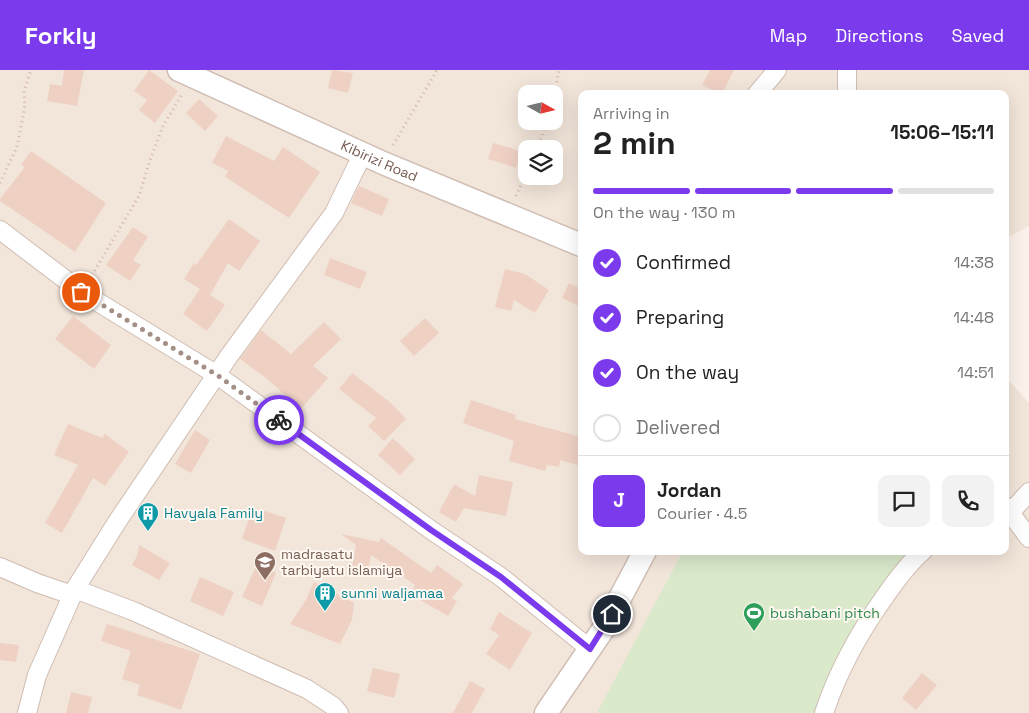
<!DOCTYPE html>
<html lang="en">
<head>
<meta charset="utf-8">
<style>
  body { margin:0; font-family:"Space Grotesk",sans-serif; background:#f2f2f2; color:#222; height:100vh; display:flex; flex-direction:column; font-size:19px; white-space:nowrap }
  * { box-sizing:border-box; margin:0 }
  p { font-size:16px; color:#767676 }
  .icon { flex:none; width:28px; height:28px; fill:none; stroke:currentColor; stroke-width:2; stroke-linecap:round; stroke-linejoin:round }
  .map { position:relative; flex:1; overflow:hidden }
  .side { position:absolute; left:578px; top:20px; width:431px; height:465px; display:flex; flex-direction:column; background:#fff; border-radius:10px; box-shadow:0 5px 20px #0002 }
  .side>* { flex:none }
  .needle { width:32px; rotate:98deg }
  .controls { position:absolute; left:518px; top:15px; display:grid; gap:10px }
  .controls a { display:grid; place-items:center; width:45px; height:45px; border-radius:10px; background:#fff; box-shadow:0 5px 20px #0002; font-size:25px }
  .pin { position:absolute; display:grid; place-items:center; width:42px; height:42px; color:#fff; margin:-21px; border:2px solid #fff; border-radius:50%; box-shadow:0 1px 5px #0007 }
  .courier { position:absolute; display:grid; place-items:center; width:50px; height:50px; margin:-25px; border:4px solid #7c3aed; border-radius:50%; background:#fff; color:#222; box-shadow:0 1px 6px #0007 }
  .overview em { font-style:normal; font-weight:700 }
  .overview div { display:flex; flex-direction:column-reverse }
  .overview { display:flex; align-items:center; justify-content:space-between; height:85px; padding:0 15px }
  h1 { font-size:32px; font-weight:700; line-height:38px }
  .bar { display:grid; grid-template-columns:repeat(4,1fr); gap:8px 5px; align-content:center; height:60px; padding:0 15px }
  .bar i { height:6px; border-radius:4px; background:#e0e0e0 }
  .bar .current { background:#7c3aed }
  .bar p { grid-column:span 4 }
  .line { display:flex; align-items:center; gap:12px; padding:0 15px; border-top:1px solid #e0e0e0 }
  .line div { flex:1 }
  .round { display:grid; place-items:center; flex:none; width:52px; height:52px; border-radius:10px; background:#f2f2f2 }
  ol { padding:0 15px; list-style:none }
  li { display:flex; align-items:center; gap:15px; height:55px }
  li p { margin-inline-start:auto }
  li .icon { padding:5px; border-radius:50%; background:#7c3aed; color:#fff; stroke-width:4 }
  li:last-child { color:#767676 }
  li i { width:28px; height:28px; border:2px solid #e0e0e0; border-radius:50% }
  header { display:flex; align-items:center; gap:30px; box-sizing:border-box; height:70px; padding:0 25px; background:#7c3aed; color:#fff }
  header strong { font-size:24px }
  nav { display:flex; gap:28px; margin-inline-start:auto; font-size:18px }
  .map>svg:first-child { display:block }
  .residential { fill:#f2e5da; fill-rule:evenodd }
  .green { fill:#d9e9ca }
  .building { fill:#efd1c4 }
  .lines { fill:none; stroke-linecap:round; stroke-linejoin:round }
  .minor-casing { stroke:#cfbdb3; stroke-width:20 }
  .tertiary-casing { stroke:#cfbdb3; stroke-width:25 }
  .path { stroke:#d4b4a7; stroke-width:3; stroke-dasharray:1 4; stroke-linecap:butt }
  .minor { stroke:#fff; stroke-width:18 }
  .tertiary { stroke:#fff; stroke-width:22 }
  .done { stroke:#a48f86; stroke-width:5; stroke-dasharray:0 9 }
  .route { stroke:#7c3aed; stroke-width:6 }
  .labels { text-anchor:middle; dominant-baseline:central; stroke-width:4; stroke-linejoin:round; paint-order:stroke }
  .street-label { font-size:14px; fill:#75594f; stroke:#fef8f1 }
  .culture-label { font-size:14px; fill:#0d838f; stroke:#fef8f1; text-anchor:start }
  .education-label { font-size:14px; fill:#785e54; stroke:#fef8f1; text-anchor:start }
  .leisure-label { font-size:14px; fill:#27864d; stroke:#fef8f1; text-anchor:start }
</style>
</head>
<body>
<header>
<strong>Forkly</strong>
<nav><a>Map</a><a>Directions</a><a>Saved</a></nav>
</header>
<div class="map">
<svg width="1029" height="643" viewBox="0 0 1029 643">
  <rect width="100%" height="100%" fill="#fbf3eb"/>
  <path class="residential" d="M0,0H1029V156L1005,169V24H581V481H1005V306L1029,333V643H0ZM526,24H554V51H526ZM526,79H554V106H526Z"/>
  <path class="green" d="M683,481H908L827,643H597Z"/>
  <path class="building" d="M64,0H84L77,36L47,31L50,14L62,16Z
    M149,0L178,21L155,53L139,40L147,30L134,21Z
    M332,0L353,3L348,23L328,18Z
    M710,0H734L722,24L702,15Z
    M199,29L218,46L205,61L186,43Z
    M226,66L274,91L283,77L320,102L289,148L225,107L228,101L212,93Z
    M493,73L521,81L516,98L488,89Z
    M31,81L106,133L75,182L0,131V129L25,97L21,95Z
    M359,116L389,129L382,146L351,133Z
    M229,149L260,171L239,201L228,193L210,225L225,235L207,261L183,244L200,219L184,209L194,193L196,195Z
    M133,157L148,167L133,190L141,195L130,211L106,195Z
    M330,188L367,202L360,219L324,205Z
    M505,199L525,204L549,220L535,243L514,230L511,241L495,237Z
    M569,213L581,219V237L562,228Z
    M73,246L111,275L94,299L55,269Z
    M425,248L439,263L414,286L400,271Z
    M324,252L341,269L313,296L328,308L301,339L266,308L240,289L261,260L291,284Z
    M352,303L391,333L406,349L384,371L368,356L376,348L339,319Z
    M471,330L516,345L515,349L581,367V396L560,390L559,397L547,395L545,401L509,391L514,371L463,353Z
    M68,354L102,368L105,364L129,382L105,416L93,408L62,463L45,453L78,395L54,385Z
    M195,360L210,370L191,403L175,394Z
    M393,368L415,389L400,405L378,385Z
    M479,405L513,412L506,446L464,438L456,452L439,442L454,414L475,426Z
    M253,437L286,448L275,481L242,469Z
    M341,464L379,472L381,468L431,503L437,495L463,514L452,528L457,531L448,546L410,524L415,515L371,485L367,505L351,502L356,475Z
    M139,475L170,493L159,510L132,495L137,486Z
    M257,494L276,503L262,536L242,527Z
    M200,507L234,522L223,546L190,531Z
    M314,512L354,533L352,550L340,574L290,554L306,530Z
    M499,542L532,563L510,600L486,584L499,565L490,559Z
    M107,554L200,584L181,640L137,625L140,615L122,609L131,581L101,571Z
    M0,573L19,575L16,592L0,590Z
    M373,598L400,604L394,628L367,621Z
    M922,603L937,615L916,640L902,628Z
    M470,611L485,619L472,643H453Z
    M71,622L92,627L88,643H66Z"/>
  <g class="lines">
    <g class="minor-casing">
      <path id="minor" d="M757,24L777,0
        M847,24V0
        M0,160L83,223L217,305L431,460L501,507L590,579
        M1005,436L1029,468
        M1010,443L1029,422
        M0,497L37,513L72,525
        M75,519L133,541L307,619L333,636L339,643
        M27,643L37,605L75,519L117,452L229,286L334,143L363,83
        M824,643C838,601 860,561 886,525C897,509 908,494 923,481"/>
    </g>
    <g class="tertiary-casing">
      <g id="tertiary">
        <path id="s1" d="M179,0L383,93L581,175"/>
        <path d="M546,643L604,558L645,481"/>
      </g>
    </g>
    <path class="path" d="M554,27L559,0
      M393,75L437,0
      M537,79L547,51
      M0,113L17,77L25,35L24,21L31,0
      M516,126L526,103
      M92,205L139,126L149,93L163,56L182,24"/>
    <use href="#minor" class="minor"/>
    <use href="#tertiary" class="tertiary"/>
  </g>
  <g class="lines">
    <path class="done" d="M81,222L217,305L279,350"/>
    <path class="route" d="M279,350L431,460L501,507L590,579L612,544"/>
  </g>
  <defs>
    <g id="building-pin" transform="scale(1.125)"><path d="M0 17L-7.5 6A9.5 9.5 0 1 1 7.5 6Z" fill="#0f9aa8" stroke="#fef8f1"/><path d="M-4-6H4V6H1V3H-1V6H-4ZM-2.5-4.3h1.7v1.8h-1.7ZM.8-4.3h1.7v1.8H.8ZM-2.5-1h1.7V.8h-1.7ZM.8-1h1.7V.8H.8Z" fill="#fff"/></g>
    <g id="school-pin" transform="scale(1.125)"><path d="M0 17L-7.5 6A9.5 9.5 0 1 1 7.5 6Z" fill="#8d6e63" stroke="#fef8f1"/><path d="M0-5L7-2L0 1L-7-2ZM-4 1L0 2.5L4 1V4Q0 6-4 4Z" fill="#fff"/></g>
    <g id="stadium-pin" transform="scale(1.125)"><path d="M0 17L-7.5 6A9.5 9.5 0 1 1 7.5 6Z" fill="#2e9e5b" stroke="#fef8f1"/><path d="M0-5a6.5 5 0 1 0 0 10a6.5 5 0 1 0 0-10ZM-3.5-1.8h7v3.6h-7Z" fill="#fff"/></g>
  </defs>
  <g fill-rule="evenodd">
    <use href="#building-pin" x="148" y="443"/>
    <use href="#school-pin" x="265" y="492"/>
    <use href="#building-pin" x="325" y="523"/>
    <use href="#stadium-pin" x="754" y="543"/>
  </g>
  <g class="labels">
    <g class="street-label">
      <text stroke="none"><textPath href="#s1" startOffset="220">Kibirizi Road</textPath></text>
    </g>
    <g class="culture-label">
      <text x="164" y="443">Havyala Family</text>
      <text x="341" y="523">sunni waljamaa</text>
    </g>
    <g class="education-label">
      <text x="281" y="484">madrasatu<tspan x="281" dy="16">tarbiyatu islamiya</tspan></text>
    </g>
    <g class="leisure-label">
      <text x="770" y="543">bushabani pitch</text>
    </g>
  </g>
</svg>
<div class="controls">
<a><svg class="needle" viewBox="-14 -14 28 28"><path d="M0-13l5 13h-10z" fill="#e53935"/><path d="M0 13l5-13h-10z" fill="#767676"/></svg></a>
<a><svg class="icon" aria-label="layers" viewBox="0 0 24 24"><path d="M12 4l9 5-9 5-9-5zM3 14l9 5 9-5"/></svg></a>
</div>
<div class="pin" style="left:81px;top:222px;background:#ea580c"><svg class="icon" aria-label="bag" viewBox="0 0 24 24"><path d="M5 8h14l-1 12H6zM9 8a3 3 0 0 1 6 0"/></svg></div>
<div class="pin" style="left:612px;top:544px;background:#1f2937"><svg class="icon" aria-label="home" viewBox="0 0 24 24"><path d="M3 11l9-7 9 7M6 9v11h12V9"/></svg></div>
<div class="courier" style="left:279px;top:350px"><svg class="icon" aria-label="bike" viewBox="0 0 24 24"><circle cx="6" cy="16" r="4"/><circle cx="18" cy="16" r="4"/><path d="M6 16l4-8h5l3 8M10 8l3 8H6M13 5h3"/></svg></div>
<section class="side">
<div class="overview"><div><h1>2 min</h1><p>Arriving in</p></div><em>15:06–15:11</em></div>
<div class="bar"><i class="current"></i><i class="current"></i><i class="current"></i><i></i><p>On the way · 130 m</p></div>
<ol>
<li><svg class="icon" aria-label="check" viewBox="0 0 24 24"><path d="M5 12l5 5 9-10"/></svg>Confirmed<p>14:38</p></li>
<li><svg class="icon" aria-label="check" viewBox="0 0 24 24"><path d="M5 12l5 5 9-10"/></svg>Preparing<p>14:48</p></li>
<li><svg class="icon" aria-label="check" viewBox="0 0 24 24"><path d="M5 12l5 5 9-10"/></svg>On the way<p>14:51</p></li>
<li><i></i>Delivered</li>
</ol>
<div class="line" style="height:90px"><b class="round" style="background:#7c3aed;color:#fff">J</b><div><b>Jordan</b><p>Courier · 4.5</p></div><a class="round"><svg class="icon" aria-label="chat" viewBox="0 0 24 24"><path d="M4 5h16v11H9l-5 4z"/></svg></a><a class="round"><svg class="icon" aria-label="phone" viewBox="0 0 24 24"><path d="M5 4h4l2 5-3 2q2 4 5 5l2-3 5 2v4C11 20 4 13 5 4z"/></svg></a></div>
</section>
</div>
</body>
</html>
